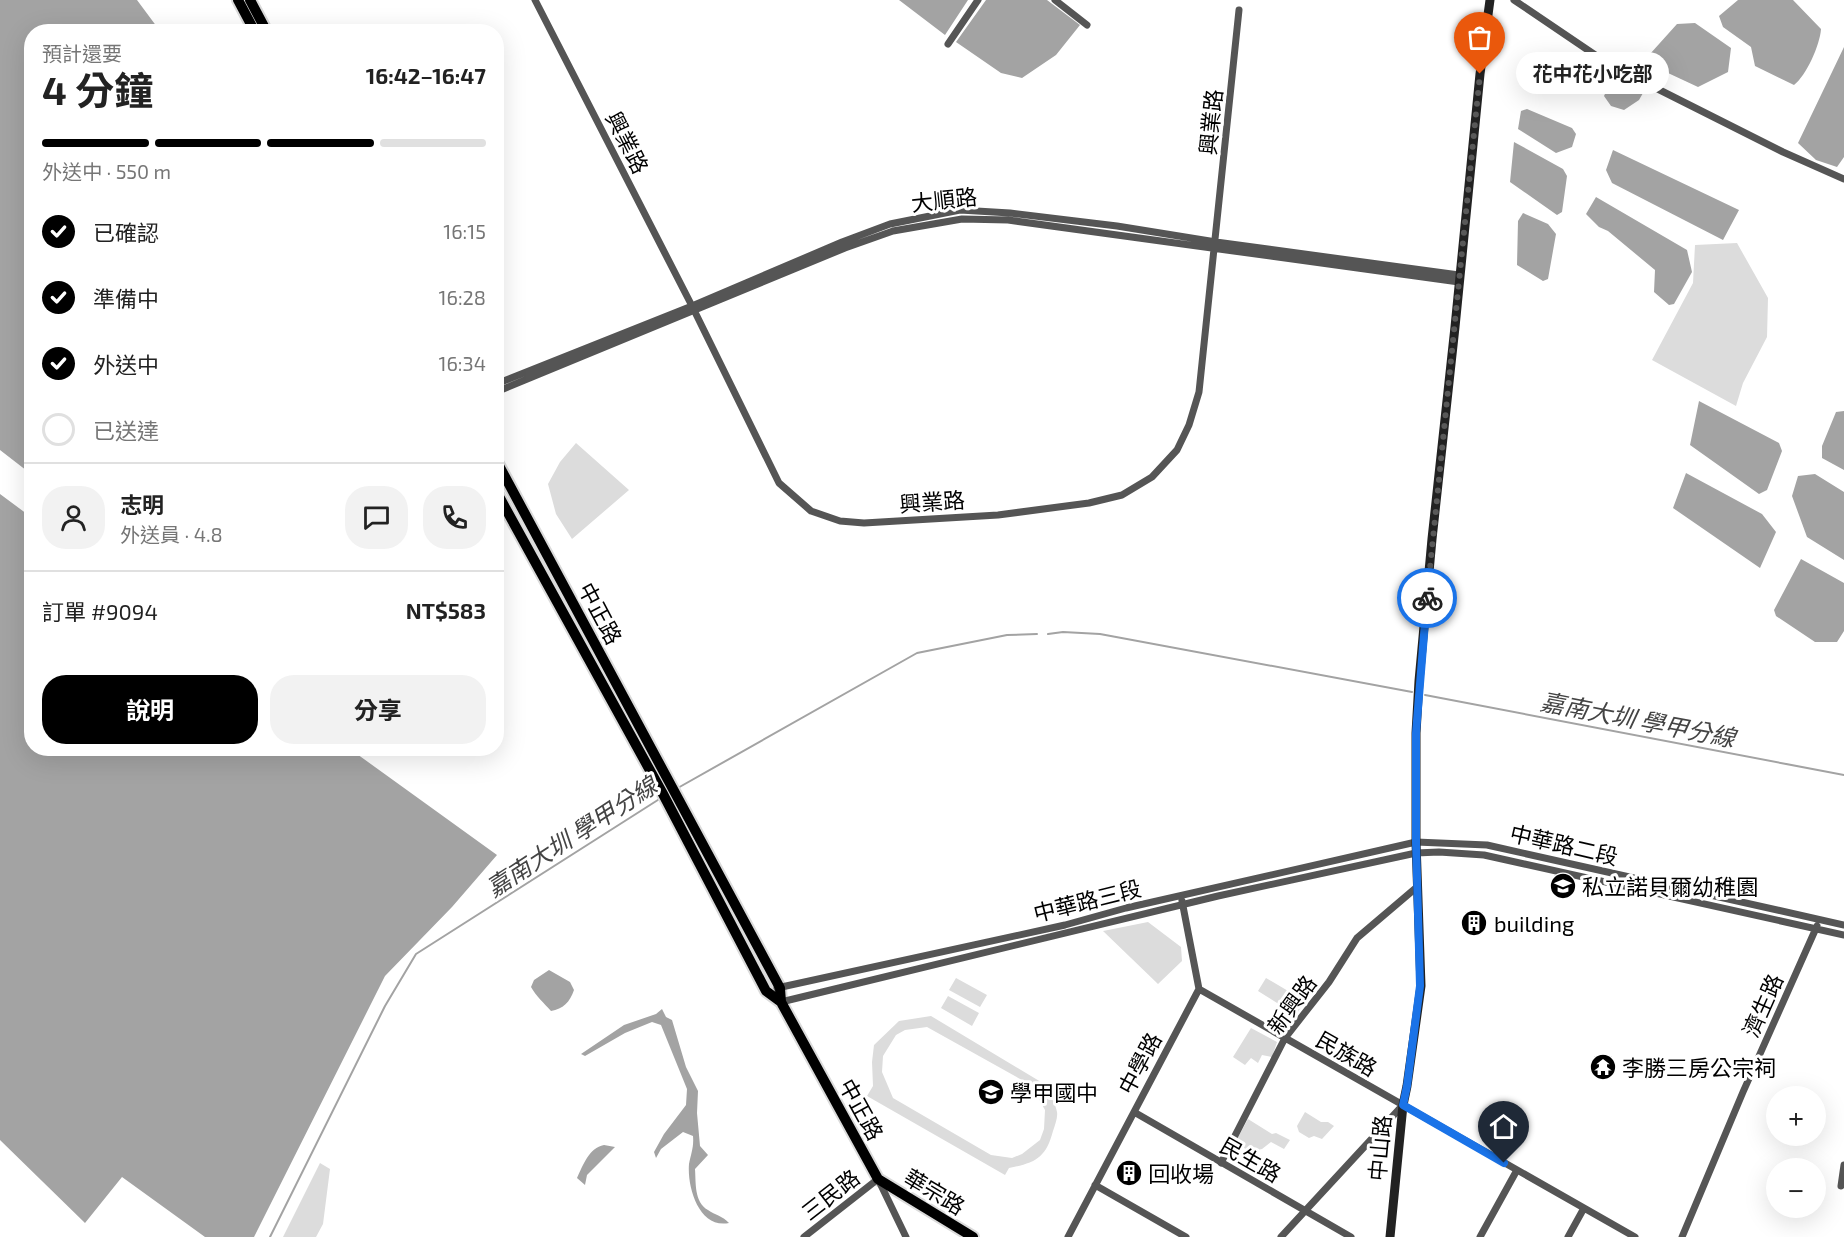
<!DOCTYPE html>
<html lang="zh-TW">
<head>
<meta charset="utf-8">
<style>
  body { margin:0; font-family:"Exo 2","Noto Sans TC",sans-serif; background:#f2f2f2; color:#222; height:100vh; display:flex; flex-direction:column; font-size:22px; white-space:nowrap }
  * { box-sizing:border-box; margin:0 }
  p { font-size:20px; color:#767676 }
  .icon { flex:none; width:33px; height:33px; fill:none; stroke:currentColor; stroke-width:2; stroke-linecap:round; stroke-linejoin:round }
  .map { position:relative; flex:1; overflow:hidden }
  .details { position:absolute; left:24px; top:24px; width:480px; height:732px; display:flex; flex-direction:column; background:#fff; border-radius:24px; box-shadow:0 6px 24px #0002 }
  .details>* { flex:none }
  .fabs { position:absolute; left:1766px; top:1086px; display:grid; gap:12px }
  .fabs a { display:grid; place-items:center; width:60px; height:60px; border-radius:50%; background:#fff; box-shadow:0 6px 24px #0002; font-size:30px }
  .pin { position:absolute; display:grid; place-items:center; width:51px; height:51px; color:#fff; margin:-62px -26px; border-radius:50% 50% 50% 0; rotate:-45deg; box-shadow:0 0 6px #0007 }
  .pin .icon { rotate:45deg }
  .courier { position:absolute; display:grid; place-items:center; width:60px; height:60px; margin:-30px; border:4px solid #1a73e8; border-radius:50%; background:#fff; color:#222; box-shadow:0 2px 8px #0007 }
  .bubble { position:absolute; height:42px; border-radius:21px; background:#fff; box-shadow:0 6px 24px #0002; font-size:20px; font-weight:700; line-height:42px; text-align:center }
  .overview em { font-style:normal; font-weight:700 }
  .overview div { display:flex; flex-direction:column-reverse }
  .overview { display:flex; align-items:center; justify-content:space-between; height:102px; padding:0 18px }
  h1 { font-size:39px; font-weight:700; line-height:45px }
  .bar { display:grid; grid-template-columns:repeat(4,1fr); gap:9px 6px; align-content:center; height:72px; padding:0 18px }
  .bar i { height:8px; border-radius:4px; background:#e0e0e0 }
  .bar .current { background:#000 }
  .bar p { grid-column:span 4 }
  .line { display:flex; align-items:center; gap:15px; padding:0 18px; border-top:2px solid #e0e0e0 }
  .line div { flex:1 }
  .round { display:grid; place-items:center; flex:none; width:63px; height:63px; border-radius:24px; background:#f2f2f2 }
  ol { padding:0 18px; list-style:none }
  li { display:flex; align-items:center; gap:18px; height:66px }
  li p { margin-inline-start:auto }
  li .icon { padding:6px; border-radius:50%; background:#000; color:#fff; stroke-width:4 }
  li:last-child { color:#767676 }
  li i { width:33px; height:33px; border:3px solid #e0e0e0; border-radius:50% }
  .action { display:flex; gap:12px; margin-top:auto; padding:12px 18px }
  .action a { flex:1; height:69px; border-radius:24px; background:#000; color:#fff; font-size:24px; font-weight:700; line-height:69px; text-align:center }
  .action a+a { background:#f2f2f2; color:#222 }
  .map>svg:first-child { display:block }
  .green { fill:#dcdcdc; fill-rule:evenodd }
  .water { fill:#a3a3a3 }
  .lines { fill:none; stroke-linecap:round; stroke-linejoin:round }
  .stream { stroke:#a3a3a3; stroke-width:2 }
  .primary-casing { stroke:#dbdbdb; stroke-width:14 }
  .minor { stroke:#555; stroke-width:7 }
  .secondary { stroke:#222; stroke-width:9 }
  .primary { stroke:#000; stroke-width:10 }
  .done { stroke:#595959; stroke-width:6; stroke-dasharray:0 10.8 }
  .route { stroke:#1a73e8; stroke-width:8 }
  .labels { text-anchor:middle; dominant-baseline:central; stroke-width:6; stroke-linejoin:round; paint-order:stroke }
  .street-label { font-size:22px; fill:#000; stroke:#fff }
  .poi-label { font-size:22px; fill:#000; stroke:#fff; text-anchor:start }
  .water-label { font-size:24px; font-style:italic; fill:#444; stroke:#fff }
</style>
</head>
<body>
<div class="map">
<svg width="1844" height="1237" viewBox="0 0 1844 1237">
  <rect width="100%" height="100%" fill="#fff"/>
  <path class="green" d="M1737,243L1768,298L1767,337L1743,383L1736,406L1652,360L1693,283L1695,245Z
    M576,443L629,490L572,539L556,514L548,484L560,462Z
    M1148,922L1181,947L1182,961L1158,984L1103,931Z
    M956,978L987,995L980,1007L949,990Z
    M1266,978L1305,1001L1296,1015L1258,991Z
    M948,996L979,1013L972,1026L941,1008Z
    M931,1016L1041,1082C1047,1091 1055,1101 1057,1112C1058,1117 1055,1125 1053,1131C1046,1158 1035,1163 1009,1168L1005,1175L867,1096L873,1086L872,1062L874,1045L899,1021ZM927,1027L1031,1085L1045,1110L1044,1129L1040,1140L1022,1154L1012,1158L991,1155L893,1098L882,1072L883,1056L896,1035L905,1030Z
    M1251,1028L1277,1042L1272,1057L1262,1055L1258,1063L1251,1058L1245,1065L1233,1057Z
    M1305,1112L1321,1122H1328L1334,1126L1322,1139L1314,1136L1309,1138L1299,1132L1297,1126Z
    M1248,1119L1272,1134L1276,1133L1290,1140L1284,1149L1271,1142L1262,1149L1249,1152L1236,1141Z
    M320,1163L330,1169L323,1224L316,1237H283Z"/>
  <path class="water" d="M0,0H137L160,31L32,32L31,474L0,450Z
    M899,0H968L945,35Z
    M986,0H1047L1080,25L1056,55L1022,78L1001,73L956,42Z
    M1738,0H1793L1821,29C1820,45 1806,76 1794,85L1755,66L1751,47L1723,27L1719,16Z
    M1695,23L1731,48L1728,72L1698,87L1668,73L1650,54L1677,24Z
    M1844,47V157L1837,167L1816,160L1798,143Z
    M1619,82L1643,93L1639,100L1624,110L1611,106L1604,96L1610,83Z
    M1527,109L1572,128L1576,134L1572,147L1556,153L1518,129L1521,111Z
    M1514,142L1563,169L1567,176L1562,212L1557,215L1510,182Z
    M1613,150L1739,210L1723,240L1612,183L1606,170Z
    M1596,197L1687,250L1692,272L1674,304L1669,305L1654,292L1655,270L1608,231L1599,227L1586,214Z
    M1523,213L1548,224L1556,234L1548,279L1543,281L1517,265L1518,221Z
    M1699,401L1779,443L1782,451L1767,490L1759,494L1690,445Z
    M1844,411V470L1822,458V446L1836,412Z
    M1686,473L1762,514L1776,532L1760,568L1673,508Z
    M1815,474L1844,492V560L1807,537L1792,496L1798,476Z
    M0,494L31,517L32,748L350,749L497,855L452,907L385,976L254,1237H205L122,1177L85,1223L0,1140Z
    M1801,559L1844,583V631L1837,642H1815L1776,616L1774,610Z
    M549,970L570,982L574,990C570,1002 563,1009 551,1011C544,1003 536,996 531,987L534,980Z
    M662,1009L666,1017L672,1020L686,1067L698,1091L697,1113L700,1146L708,1155L695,1169C696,1183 694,1202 708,1210C715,1215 723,1216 729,1223C699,1229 687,1187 689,1164C691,1154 694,1147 693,1136L683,1132L661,1149L656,1158L654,1152L664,1134L686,1105L687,1089L661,1025L652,1022L625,1033L585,1056L581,1054L624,1025L656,1014Z
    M604,1145L615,1147L587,1175L585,1185L577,1178C583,1165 589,1148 604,1145Z"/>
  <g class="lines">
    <path class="stream" d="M1048,634L1063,632L1100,634L1412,692
      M1425,695L1844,775
      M676,789L917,653L1007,635L1037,634
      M270,1237L385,1006L416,954L661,798"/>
    <g class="primary-casing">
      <path id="primary" d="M238,0L255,32
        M250,0L267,32
        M496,460L780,988L781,1002
        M496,491L663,794L766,991L781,1002L878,1179L973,1237"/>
    </g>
    <path class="minor" d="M535,0L692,306L779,483L811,511L840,521L864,523L998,515L1089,503L1122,495L1152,477L1177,450L1189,425L1199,392L1239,10
      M1055,0L1087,25
      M1514,0L1610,65L1783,152L1844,179
      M948,44L978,0
      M496,384L692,306L842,242L890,224L960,210L1010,213L1117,226L1216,242L1459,275
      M496,392L845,248L893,231L962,219L1008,220L1459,282
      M777,988L1065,925L1126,908L1416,842L1487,845L1844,925
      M1199,989L1635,1237
      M781,1002L1218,896L1416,853L1439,852L1484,855L1844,935
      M1134,1112L1351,1237
      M1221,1163L1285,1038L1329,982L1357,938L1417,887
      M1095,1185L1186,1237
      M1841,1186L1844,1165
      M804,1237L878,1179L906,1237
      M1068,1237L1199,989L1182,901
      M1281,1237L1403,1105
      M1480,1237L1517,1170
      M1568,1237L1584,1208
      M1682,1237L1743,1092L1817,926"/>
    <path class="secondary" d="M1390,1237L1403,1105L1407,1086L1421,986L1416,842V733L1419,681L1432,539L1455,327L1480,74L1490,0"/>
    <use href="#primary" class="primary"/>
  </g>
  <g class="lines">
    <path class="done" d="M1427,598L1480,74"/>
    <path class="route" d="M1427,598L1416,733V842L1420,986L1407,1086L1403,1105L1504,1163"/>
  </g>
  <defs>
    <g id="school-disc" transform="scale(1.35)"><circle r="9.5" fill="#000" stroke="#fff"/><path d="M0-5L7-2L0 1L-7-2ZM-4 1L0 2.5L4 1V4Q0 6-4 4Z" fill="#fff"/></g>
    <g id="building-disc" transform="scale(1.35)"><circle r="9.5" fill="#000" stroke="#fff"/><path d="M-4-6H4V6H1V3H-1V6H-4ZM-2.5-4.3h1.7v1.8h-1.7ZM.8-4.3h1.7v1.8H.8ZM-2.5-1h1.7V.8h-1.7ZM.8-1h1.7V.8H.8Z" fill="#fff"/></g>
    <g id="temple-disc" transform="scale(1.35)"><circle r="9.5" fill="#000" stroke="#fff"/><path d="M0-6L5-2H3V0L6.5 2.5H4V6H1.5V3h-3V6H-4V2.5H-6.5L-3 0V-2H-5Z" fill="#fff"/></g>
  </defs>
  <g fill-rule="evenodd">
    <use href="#school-disc" x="1563" y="886"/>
    <use href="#building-disc" x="1474" y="923"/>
    <use href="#temple-disc" x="1603" y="1067"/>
    <use href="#school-disc" x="991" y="1092"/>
    <use href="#building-disc" x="1129" y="1173"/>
  </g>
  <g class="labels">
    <g class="street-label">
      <text transform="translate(1210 122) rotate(-84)">興業路</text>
      <text transform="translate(628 142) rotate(63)">興業路</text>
      <text transform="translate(944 199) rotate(-6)">大順路</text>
      <text transform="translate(932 501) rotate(-4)">興業路</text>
      <text transform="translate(601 613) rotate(62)">中正路</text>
      <text transform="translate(1564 844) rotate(13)">中華路二段</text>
      <text transform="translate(1087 900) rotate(-14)">中華路三段</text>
      <text transform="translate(1291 1004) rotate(-54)">新興路</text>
      <text transform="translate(1762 1005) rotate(-66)">濟生路</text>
      <text transform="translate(1347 1053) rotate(30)">民族路</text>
      <text transform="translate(1139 1063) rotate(-62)">中學路</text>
      <text transform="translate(862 1109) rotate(61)">中正路</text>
      <text transform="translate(1379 1148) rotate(-85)">中山路</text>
      <text transform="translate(1251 1159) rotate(30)">民生路</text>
      <text transform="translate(935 1191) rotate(31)">華宗路</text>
      <text transform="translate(830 1194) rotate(-38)">三民路</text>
    </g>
    <g class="poi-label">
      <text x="1582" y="886">私立諾貝爾幼稚園</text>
      <text x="1494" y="923">building</text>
      <text x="1622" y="1067">李勝三房公宗祠</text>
      <text x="1010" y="1092">學甲國中</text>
      <text x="1148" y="1173">回收場</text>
    </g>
    <g class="water-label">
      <text transform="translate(1638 719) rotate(11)">嘉南大圳 學甲分線</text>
      <text transform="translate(571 836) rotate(-33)">嘉南大圳 學甲分線</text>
    </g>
  </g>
</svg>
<div class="fabs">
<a>+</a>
<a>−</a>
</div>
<div class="pin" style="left:1480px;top:74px;background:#ea580c"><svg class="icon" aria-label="bag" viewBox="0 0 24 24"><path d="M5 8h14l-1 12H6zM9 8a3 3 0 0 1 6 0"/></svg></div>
<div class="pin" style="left:1504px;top:1163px;background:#1f2937"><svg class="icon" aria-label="home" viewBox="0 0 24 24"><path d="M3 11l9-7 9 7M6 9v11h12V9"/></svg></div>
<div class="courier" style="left:1427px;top:598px"><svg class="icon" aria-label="bike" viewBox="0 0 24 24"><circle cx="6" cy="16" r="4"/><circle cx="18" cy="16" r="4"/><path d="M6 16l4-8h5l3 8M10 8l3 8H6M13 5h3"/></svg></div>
<div class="bubble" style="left:1516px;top:52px;width:153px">花中花小吃部</div>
<section class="details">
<div class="overview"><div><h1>4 分鐘</h1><p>預計還要</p></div><em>16:42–16:47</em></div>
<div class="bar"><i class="current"></i><i class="current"></i><i class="current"></i><i></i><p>外送中 · 550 m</p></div>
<ol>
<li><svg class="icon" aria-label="check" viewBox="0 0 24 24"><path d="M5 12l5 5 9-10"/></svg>已確認<p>16:15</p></li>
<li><svg class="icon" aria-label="check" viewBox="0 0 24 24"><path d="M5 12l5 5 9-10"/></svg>準備中<p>16:28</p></li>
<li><svg class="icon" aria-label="check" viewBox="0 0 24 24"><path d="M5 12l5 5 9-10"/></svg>外送中<p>16:34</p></li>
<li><i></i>已送達</li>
</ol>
<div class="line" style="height:108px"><a class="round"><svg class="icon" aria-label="person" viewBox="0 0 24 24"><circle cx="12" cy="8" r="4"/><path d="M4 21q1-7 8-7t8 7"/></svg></a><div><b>志明</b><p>外送員 · 4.8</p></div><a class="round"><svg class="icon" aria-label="chat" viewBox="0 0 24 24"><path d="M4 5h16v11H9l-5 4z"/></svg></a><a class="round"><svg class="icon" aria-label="phone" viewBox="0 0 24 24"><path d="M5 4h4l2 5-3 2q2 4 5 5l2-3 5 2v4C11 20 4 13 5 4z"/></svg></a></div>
<div class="line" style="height:78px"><div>訂單 #9094</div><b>NT$583</b></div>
<div class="action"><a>說明</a><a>分享</a></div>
</section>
</div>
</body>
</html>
